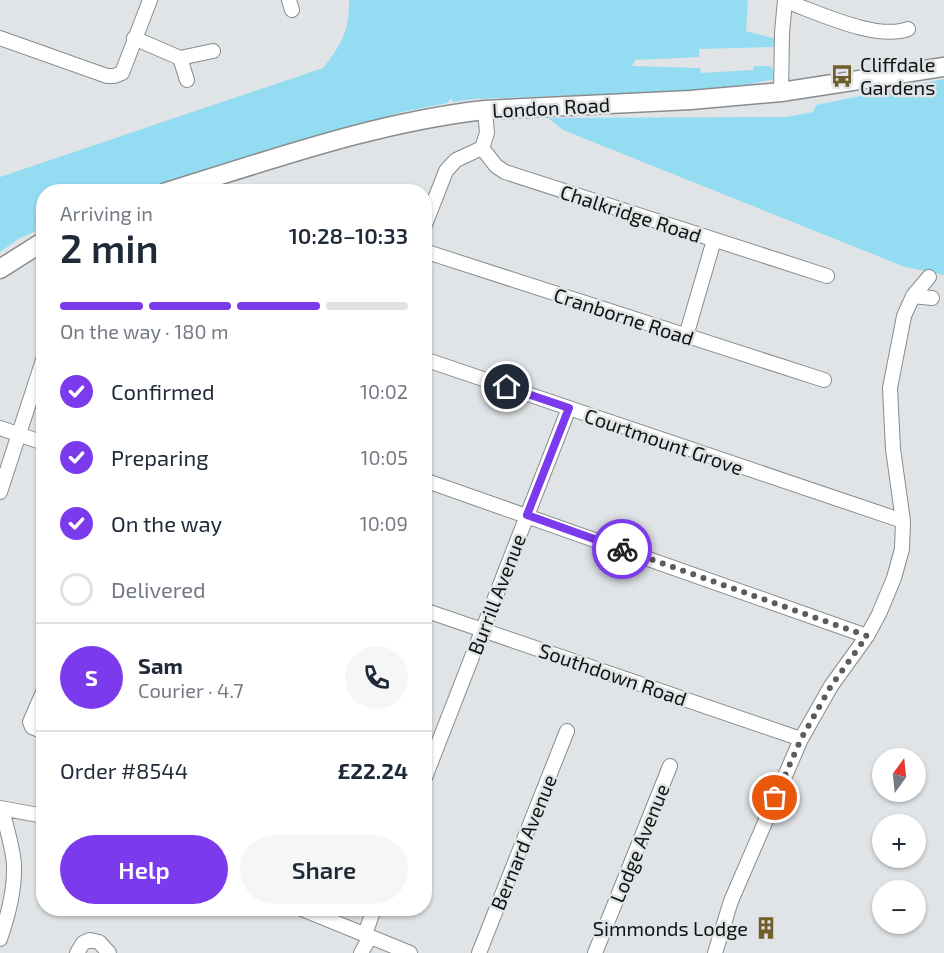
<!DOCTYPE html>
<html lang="en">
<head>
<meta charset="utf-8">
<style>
  body { margin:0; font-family:"Exo 2",sans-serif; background:#f6f6f7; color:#1f2937; height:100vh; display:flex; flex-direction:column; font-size:22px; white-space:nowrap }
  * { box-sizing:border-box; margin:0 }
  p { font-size:20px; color:#747a83 }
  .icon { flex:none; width:33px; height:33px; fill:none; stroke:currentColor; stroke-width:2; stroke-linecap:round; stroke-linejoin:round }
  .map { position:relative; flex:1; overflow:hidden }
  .drawer { position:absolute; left:36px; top:184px; width:396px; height:732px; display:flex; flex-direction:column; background:#fff; border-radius:24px; box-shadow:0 2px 4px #0004 }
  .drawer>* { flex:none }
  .needle { width:39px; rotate:15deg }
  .controls { position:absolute; left:872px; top:748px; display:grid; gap:12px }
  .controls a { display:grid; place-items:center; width:54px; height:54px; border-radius:50%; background:#fff; box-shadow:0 2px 4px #0004; font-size:30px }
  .pin { position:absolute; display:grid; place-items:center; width:51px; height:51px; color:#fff; margin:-26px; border:3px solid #fff; border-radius:50%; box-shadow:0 2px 6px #0007 }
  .courier { position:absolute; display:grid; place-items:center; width:60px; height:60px; margin:-30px; border:4px solid #7c3aed; border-radius:50%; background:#fff; color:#222; box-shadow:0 2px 8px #0007 }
  .head em { font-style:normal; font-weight:600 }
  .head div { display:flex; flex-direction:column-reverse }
  .head { display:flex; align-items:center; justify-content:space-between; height:102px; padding:0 24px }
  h1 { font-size:39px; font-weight:600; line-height:45px }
  .bar { display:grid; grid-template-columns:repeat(4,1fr); gap:9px 6px; align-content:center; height:72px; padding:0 24px }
  .bar i { height:8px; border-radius:4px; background:#e0e1e3 }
  .bar .on { background:#7c3aed }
  .bar p { grid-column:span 4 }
  .line { display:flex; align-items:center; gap:15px; padding:0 24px; border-top:2px solid #e0e1e3 }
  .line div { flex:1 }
  .round { display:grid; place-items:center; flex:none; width:63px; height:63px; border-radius:32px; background:#f6f6f7 }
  ol { padding:0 24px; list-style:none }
  li { display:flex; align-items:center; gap:18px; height:66px }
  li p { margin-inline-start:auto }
  li .icon { padding:6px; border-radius:50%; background:#7c3aed; color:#fff; stroke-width:4 }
  li:last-child { color:#747a83 }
  li i { width:33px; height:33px; border:3px solid #e0e1e3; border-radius:50% }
  .primary-button { display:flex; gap:12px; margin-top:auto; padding:12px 24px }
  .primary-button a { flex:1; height:69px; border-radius:36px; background:#7c3aed; color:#fff; font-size:24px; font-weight:600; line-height:69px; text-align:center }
  .primary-button a+a { background:#f6f6f7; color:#1f2937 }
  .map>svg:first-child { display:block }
  .green { fill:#94dcf1 }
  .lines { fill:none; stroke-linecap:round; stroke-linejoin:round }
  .minor-casing { stroke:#898c8d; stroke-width:16 }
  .major-casing { stroke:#898c8d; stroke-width:21 }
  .minor { stroke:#fff; stroke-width:14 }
  .major { stroke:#fff; stroke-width:18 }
  .done { stroke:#5a5c5d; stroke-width:6; stroke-dasharray:0 10.8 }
  .route { stroke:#7c3aed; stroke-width:8 }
  .labels { text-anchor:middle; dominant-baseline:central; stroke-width:5; stroke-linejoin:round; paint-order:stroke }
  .poi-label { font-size:20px; fill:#111313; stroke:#e1e4e6; text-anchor:start }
  .street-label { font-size:20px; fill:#111313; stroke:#e1e4e6 }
</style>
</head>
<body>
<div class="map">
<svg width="944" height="953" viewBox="0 0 944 953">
  <rect width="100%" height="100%" fill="#e1e4e6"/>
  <path class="green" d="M349,0H748L746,31L777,39L776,47L699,49V57L635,60L632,66L700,68L701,73L753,70L754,66H770L774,71L775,79L736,87L651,93L473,99L453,102L451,98L447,103L402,112L221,168L135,192H44L43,228L20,238L0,252V177L323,68C341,46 350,29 349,0Z
    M944,79V275L905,267L563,130L548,118L787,117L813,112L816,105Z"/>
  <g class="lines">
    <g class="minor-casing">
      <path id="minor" d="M289,0L292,10
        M785,1C817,12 876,41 908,29
        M0,38L107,76H114L122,73L150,0
        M134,38L180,58L213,51
        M180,58L187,80
        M781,92L782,33L785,0
        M485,110L487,133L482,148L496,166L505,172L827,276
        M424,227L446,171L456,160L482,148
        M424,251L824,380
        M913,296L932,298
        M686,336L714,240
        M424,359L903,521
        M0,428L44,443
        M424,480L867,636
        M0,492L44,357
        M424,610L801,739
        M44,690L30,722L32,727L44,732
        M424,780L569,408
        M0,808L44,816
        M302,909L410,953
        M365,934L374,909
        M0,939C8,916 15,890 14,865C13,847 6,827 2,809
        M77,953L83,943L90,940L99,942L109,953
        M361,953L370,937
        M479,953L567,731
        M595,953L670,766
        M715,953L731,901L801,739L831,686L867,636L879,614L894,578L902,549L903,521L893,449L890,388L904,316L913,296L929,277"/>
    </g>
    <g class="major-casing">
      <path id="major" d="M166,192C271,160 376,122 485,110L691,100L781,92L944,67
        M0,269L44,241"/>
    </g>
    <use href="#minor" class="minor"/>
    <use href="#major" class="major"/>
  </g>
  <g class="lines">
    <path class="done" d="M622,549L867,636L831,686L801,739L775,798"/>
    <path class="route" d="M507,387L569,408L527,515L622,549"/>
  </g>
  <defs>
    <g id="bus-bare" transform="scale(1.8)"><path d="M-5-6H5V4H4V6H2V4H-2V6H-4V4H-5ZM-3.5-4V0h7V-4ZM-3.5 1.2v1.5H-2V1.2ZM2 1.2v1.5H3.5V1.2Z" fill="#705f2d" stroke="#e1e4e6" stroke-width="2.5" paint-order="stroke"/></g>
    <g id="building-bare" transform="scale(1.8)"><path d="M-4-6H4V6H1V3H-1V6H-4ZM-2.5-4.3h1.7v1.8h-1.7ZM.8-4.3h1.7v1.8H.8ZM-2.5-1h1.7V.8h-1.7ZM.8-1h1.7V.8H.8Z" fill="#705f2d" stroke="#e1e4e6" stroke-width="2.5" paint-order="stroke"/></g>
  </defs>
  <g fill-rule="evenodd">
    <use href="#bus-bare" x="842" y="76"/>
    <use href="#building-bare" x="766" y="928"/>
  </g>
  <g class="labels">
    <g class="poi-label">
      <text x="860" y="64">Cliffdale<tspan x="860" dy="23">Gardens</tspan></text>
      <text x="748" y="928" text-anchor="end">Simmonds Lodge</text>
    </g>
    <g class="street-label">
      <text transform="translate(551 107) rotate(-3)">London Road</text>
      <text transform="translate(631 213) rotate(18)">Chalkridge Road</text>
      <text transform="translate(624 316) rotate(18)">Cranborne Road</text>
      <text transform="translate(664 441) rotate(19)">Courtmount Grove</text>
      <text transform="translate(496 594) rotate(-69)">Burrill Avenue</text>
      <text transform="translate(613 674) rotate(19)">Southdown Road</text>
      <text transform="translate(523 842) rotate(-68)">Bernard Avenue</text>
      <text transform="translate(639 843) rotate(-68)">Lodge Avenue</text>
    </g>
  </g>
</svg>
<div class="controls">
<a><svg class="needle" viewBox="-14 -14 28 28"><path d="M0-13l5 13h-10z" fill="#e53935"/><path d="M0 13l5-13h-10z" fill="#747a83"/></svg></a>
<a>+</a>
<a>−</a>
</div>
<div class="pin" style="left:775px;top:798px;background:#ea580c"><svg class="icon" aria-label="bag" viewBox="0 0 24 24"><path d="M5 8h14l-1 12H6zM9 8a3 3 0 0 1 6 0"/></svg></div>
<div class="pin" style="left:507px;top:387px;background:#1f2937"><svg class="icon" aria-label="home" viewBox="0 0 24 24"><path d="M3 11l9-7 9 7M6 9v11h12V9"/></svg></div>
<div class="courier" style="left:622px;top:549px"><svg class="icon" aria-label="bike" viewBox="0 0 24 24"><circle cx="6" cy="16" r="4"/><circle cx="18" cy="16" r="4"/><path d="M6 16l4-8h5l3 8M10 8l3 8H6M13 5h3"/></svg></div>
<section class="drawer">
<div class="head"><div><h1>2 min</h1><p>Arriving in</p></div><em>10:28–10:33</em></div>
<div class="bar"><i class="on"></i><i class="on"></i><i class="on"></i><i></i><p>On the way · 180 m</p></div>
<ol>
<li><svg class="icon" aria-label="check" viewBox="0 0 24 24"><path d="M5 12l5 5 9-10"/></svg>Confirmed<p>10:02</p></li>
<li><svg class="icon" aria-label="check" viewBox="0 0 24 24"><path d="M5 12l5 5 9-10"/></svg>Preparing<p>10:05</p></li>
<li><svg class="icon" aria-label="check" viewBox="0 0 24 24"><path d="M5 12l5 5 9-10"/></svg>On the way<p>10:09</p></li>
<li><i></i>Delivered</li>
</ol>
<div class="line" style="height:108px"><b class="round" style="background:#7c3aed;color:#fff">S</b><div><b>Sam</b><p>Courier · 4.7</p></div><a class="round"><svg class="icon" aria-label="phone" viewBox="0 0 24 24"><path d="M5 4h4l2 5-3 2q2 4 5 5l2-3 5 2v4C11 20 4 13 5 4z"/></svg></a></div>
<div class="line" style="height:78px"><div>Order #8544</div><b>£22.24</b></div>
<div class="primary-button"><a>Help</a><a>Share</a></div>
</section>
</div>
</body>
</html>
